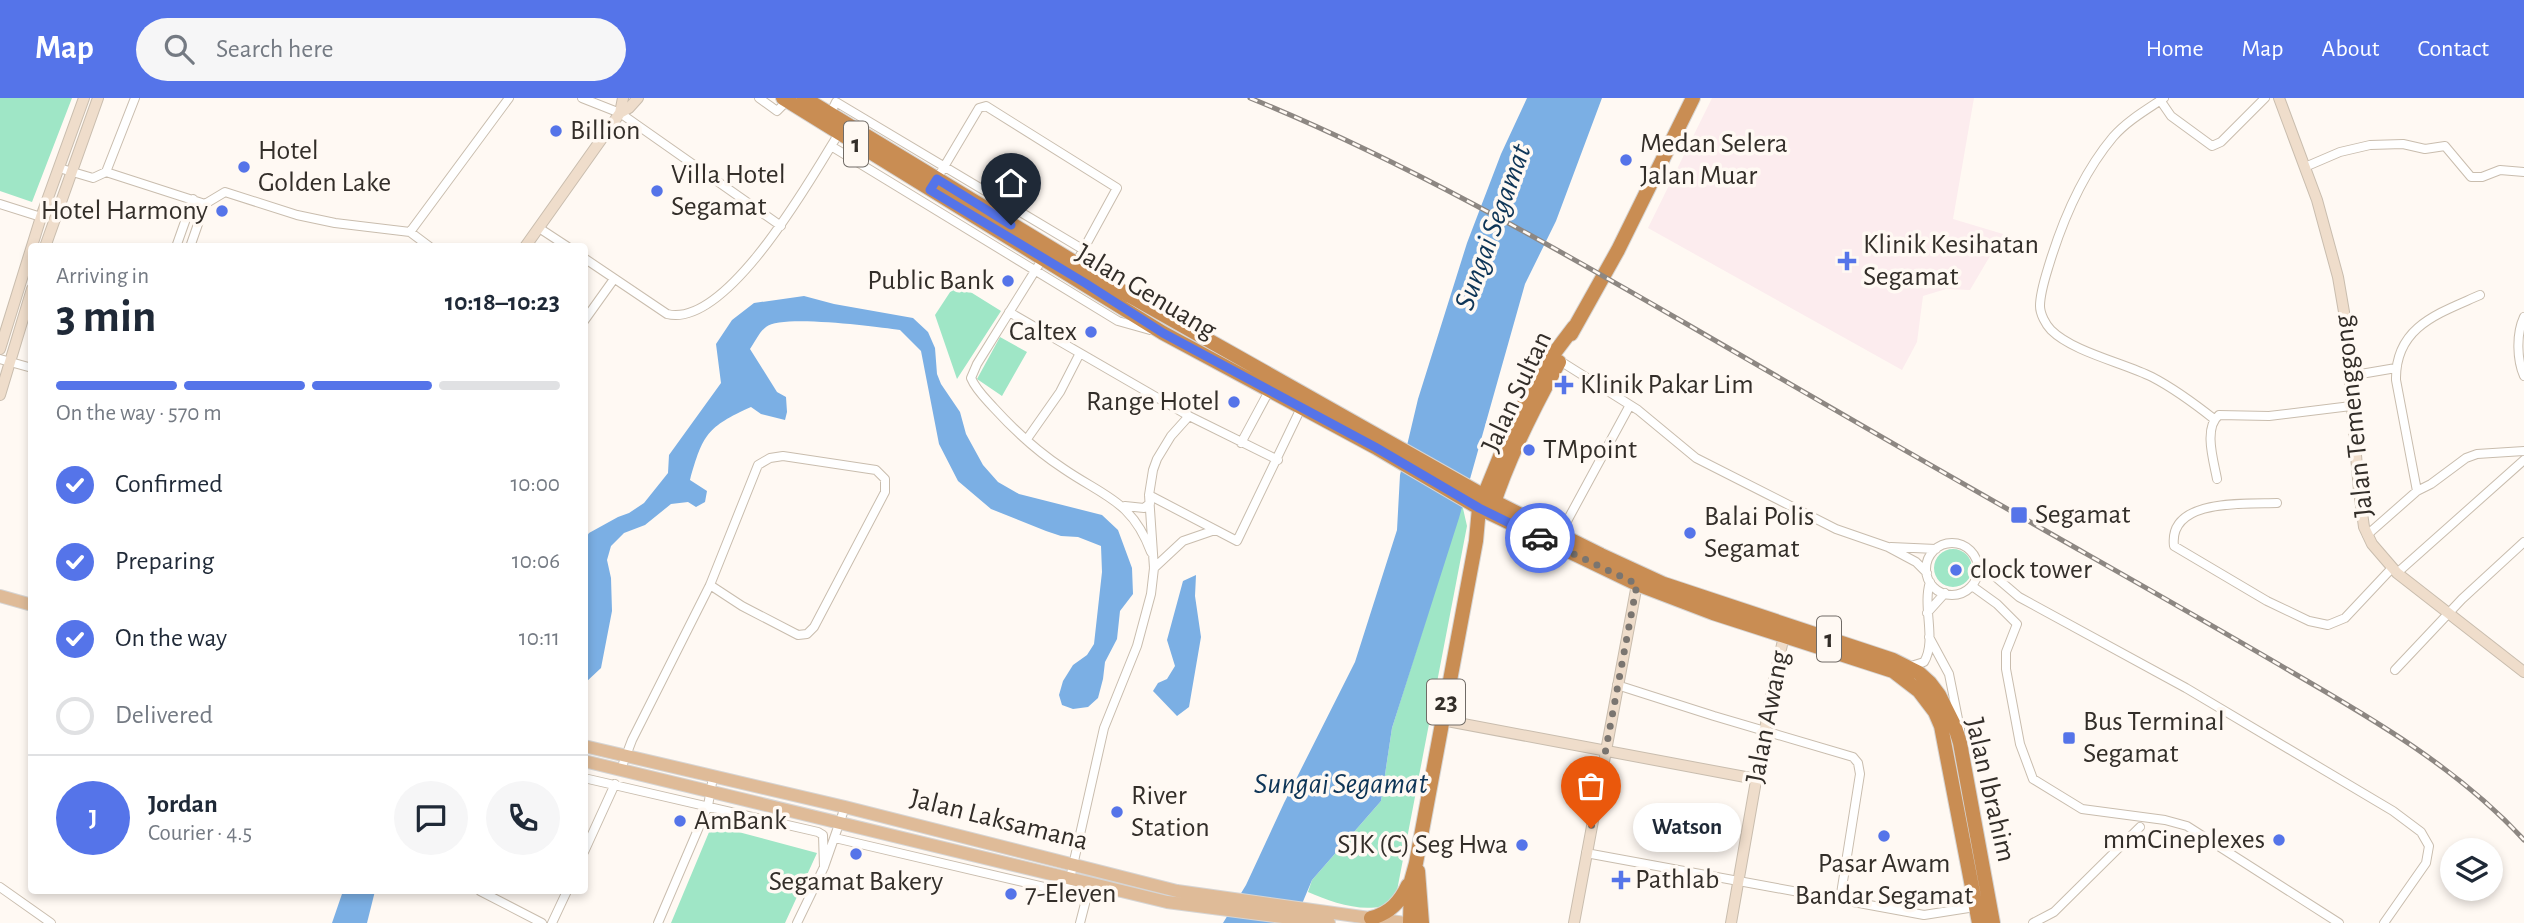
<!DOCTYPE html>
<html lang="en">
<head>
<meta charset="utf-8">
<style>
  body { margin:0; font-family:"Alegreya Sans",sans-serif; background:#f6f6f7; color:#1f2937; height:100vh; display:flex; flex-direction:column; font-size:26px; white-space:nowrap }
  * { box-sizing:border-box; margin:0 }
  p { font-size:23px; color:#747a83 }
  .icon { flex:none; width:38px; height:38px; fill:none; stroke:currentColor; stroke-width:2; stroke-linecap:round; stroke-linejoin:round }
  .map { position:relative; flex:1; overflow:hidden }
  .panel { position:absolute; left:28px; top:145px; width:560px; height:651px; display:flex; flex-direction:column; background:#fff; border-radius:7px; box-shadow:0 4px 10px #0003 }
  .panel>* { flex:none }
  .buttons { position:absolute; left:2440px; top:740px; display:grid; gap:14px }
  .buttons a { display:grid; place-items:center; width:63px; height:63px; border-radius:50%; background:#fff; box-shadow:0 4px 10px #0003; font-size:35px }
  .pin { position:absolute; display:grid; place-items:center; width:60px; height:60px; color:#fff; margin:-72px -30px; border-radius:50% 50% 50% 0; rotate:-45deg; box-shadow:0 0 7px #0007 }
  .pin .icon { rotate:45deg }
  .courier { position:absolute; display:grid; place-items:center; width:70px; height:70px; margin:-35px; border:5px solid #5574e9; border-radius:50%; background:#fff; color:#222; box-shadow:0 2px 9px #0007 }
  .bubble { position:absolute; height:49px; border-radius:24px; background:#fff; box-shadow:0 4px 10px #0003; font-size:23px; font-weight:600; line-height:49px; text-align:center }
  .head em { font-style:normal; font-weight:600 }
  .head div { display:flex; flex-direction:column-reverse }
  .head { display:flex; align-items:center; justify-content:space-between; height:119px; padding:0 28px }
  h1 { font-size:46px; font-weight:600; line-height:52px }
  .bar { display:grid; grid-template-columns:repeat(4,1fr); gap:10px 7px; align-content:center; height:84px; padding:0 28px }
  .bar i { height:9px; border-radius:5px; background:#e0e1e3 }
  .bar .on { background:#5574e9 }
  .bar p { grid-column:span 4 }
  .line { display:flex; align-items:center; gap:18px; padding:0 28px; border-top:2px solid #e0e1e3 }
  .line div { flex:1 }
  .round { display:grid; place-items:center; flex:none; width:74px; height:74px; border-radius:37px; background:#f6f6f7 }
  ol { padding:0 28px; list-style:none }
  li { display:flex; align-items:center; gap:21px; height:77px }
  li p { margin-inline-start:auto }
  li .icon { padding:7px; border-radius:50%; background:#5574e9; color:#fff; stroke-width:4 }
  li:last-child { color:#747a83 }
  li i { width:38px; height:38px; border:4px solid #e0e1e3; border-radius:50% }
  header { display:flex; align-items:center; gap:42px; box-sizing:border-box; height:98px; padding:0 35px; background:#5574e9; color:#fff }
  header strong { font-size:33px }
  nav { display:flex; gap:38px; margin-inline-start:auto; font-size:24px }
  .search { width:490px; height:63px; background:#f6f6f7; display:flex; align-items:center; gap:18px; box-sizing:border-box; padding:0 24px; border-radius:38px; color:#747a83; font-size:26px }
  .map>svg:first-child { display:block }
  .medical { fill:#fcecee }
  .green { fill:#9fe6c6 }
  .water { fill:#7bafe4 }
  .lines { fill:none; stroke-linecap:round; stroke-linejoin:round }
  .street-casing { stroke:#c9bdae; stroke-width:10 }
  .secondary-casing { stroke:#c9bdae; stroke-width:12 }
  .primary-casing { stroke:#d6d5d4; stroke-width:14 }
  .highway-casing { stroke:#d6d5d4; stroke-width:16 }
  .street { stroke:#fff; stroke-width:8 }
  .secondary { stroke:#efddcb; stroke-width:10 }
  .primary { stroke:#dfbb98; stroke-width:12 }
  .highway { stroke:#c98d53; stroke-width:14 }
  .rail-casing { stroke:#8d8782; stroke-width:5 }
  .rail { stroke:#fff9f3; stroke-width:2.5; stroke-dasharray:8; stroke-linecap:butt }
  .done { stroke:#7a7570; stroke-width:7; stroke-dasharray:0 12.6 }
  .route { stroke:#5574e9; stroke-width:9 }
  .poi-dot { fill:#5574e9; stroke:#fff9f3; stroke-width:2.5 }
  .labels { text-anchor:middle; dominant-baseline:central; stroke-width:7; stroke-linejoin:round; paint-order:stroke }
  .shield { fill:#fff9f3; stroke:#706b66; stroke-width:2 }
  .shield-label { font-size:26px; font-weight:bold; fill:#332e29 }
  .poi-label { font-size:28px; fill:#332e29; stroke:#fff9f3; text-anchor:start }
  .street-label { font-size:28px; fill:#332e29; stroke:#fff9f3 }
  .water-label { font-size:30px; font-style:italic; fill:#0e3557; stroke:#fff9f3 }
</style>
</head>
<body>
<header>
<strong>Map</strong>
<div class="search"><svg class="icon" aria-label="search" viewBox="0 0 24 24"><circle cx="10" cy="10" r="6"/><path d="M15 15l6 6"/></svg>Search here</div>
<nav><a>Home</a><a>Map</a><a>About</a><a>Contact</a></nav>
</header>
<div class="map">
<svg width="2524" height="825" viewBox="0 0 2524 825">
  <rect width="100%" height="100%" fill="#fff9f3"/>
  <path class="medical" d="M1712,0H1974L1953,121L2003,136L1970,192L1946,191L1923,198L1917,244L1902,272L1648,130Z"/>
  <path class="green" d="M0,0H72L32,104L0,93Z
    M956,185L1001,213L957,281L935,217Z
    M1000,239L1027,254L1002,298L977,281Z
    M1462,406L1467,428L1395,803C1370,818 1333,805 1308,794L1312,782L1381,703L1392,630Z
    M1934 470a19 19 0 1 1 38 0a19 19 0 1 1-38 0Z
    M712,727L817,755L785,825H671Z"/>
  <path class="water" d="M1527,0H1602L1556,123L1525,186L1459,420L1392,630L1381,703L1312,782L1294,825H1223L1246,787L1284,705L1355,564L1397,432L1400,377L1418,301L1467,145L1501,56Z
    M804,198L834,206L913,220L928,234L935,250L937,276L941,286L960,314L966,336L983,367L998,384L1019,396L1102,417L1118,432L1132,470L1133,496L1120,513L1117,541L1105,564L1103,581L1098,600L1088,609L1073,611L1062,607L1059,597L1063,583L1073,567L1087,557L1094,546L1102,474L1101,448L1078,439L1061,438L1046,433L991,411L958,383L939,346L921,253L900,232C876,229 782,216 766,229C760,233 755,244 750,251L777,294L786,299L787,314L785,322L761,316L751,309C707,329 703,336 690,382L707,393L705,404L696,409L688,404L671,406L645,427L624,435L611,448L607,462L611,480L612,513L601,570L585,585V441L589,435L618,419L629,415L644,405L668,375L669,357L721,285L716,246L732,222L754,205Z
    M1196,477L1195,498L1201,539L1189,609L1177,618L1153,593L1158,585L1167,581L1175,568L1167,542L1183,483Z
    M343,793H375L367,825H332Z"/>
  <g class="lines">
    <g class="street-casing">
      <path id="street" d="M582,0L620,15L781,128
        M759,0L777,13L787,3
        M2164,0C2146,12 2127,23 2113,39C2082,76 2063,121 2049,167C2045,180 2040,195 2040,208C2040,216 2046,227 2051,232C2073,254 2124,265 2152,279C2175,291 2195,306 2214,321
        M2160,2L2171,18L2212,48L2221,44L2265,0
        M830,16L836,4L1084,152
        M831,48L1118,223L1150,232
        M2305,69L2340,54L2370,47L2403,46L2425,51L2445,48L2471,79H2482L2500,72L2524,74
        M59,70L93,80L106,74L205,106L225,94L297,117L335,125L410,134L430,149
        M106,74L135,0
        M935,84L979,10L986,8L1117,90L1076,165
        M0,106L41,119
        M539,130L568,149
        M410,134L509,0
        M176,149L193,101
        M190,149L205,106
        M584,160L667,216C727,231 812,79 839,35
        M1043,160L977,266L971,280C976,292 986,301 994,310C1015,333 1038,354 1064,371C1105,399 1132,403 1151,454
        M1009,214L1189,318L1278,362
        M2524,219C2516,236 2517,262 2524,278
        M584,223L614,181
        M0,261L32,270
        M1557,261L1638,312L1696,360L1836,431L1888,449L1916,464L1927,475
        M2349,278L2396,270
        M1027,341L1060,294L1080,255
        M1241,345L1269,293
        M2217,381C2214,364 2203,330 2219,317L2269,318L2351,308
        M2417,393L2396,282C2395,228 2440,215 2480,197
        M1149,397L1237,443L1301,310
        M2277,405C2246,406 2168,400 2174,448L2267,503L2309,523L2328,527L2345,520L2392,470
        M1125,408L1144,410L1150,405
        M1560,436L1630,307
        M2367,437L2417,393L2431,386L2466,360L2477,356L2524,353
        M1926 471a26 26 0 1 1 52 0a26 26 0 1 1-52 0Z
        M1891,449L1936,451
        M1978,464L2019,499L2186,590L2393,713L2421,734L2429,748L2426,765L2384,825
        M1154,470L1183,443L1215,432
        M2397,475L2524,362
        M1972,488L1997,506L2017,526L2006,554V571L2020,646L2033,681L2082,711L2165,722L2187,728L2339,825
        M1927,515L1945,495
        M1929,539L1949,576L1960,631
        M1911,568L1924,564C1937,543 1922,509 1930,484
        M2395,572L2462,501L2524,444
        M1617,587L1714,618L1853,659L1858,665L1860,676L1840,802
        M621,671L632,642L710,487L758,367L770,360L783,358L876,372L885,381V394L814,529L807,536L798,537L742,508L710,487
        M584,680L818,734L823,737L824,769
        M835,740L1087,799
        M584,754L615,686
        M1586,755L1924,817L1975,809
        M0,789L51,825
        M480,793L542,825
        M1067,794L1104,630L1137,548L1151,496L1154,470L1149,397L1153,372L1157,361L1171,338L1189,318
        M552,825L567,793
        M658,825L708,708L713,679
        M797,825L824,769L845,709
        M1080,825L1088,794
        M2033,825L2054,814L2140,729"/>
    </g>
    <g class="secondary-casing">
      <path id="secondary" d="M2279,0L2317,102L2338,179L2344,214L2359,393L2364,429L2372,446L2397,475L2524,574
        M620,15L623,0
        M45,149L98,0
        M525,149L620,15L629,10L638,0
        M0,251L41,119L84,0
        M0,297L32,191
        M1442,622L1756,681
        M1574,825L1637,486
        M1731,825L1773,586L1784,538"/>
    </g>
    <g class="primary-casing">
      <path id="primary" d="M0,498L32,507
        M584,648L845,709L1177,793L1405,825
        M584,663L1167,804L1329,825"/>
    </g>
    <g class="highway-casing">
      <path id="highway" d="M783,0L1163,235L1375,349L1479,410L1637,486L1713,515L1893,573L1919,593L1935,614L1941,628L1979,825
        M804,0L1130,198L1495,404L1601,457L1664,486L1893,562L1919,575L1930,585L1939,597L1955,629L1960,645L1993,825
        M1571,236L1618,152L1693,0
        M1492,411C1508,360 1533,311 1559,264
        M1418,773L1422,825
        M1371,820C1390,815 1400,804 1408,787
        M1410,825L1411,783L1416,765L1476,443L1479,410L1501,356L1526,302L1552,258L1574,229"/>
    </g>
    <use href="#street" class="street"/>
    <use href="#secondary" class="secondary"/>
    <use href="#primary" class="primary"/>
    <use href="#highway" class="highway"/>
    <g class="rail-casing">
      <path id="rail" d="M1250,0C1402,62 1543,143 1685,225C1800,292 1916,359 2032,425C2118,474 2205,523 2290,573C2373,621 2459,671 2524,742"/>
    </g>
    <use href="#rail" class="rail"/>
  </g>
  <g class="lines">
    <path class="done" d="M1540,440L1637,486L1591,730"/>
    <path class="route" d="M1011,127L937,81L930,92L1085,185L1163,235L1375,349L1479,410L1540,440"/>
  </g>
  <g class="poi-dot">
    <circle cx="556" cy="33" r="7"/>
    <circle cx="1626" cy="62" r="7"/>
    <circle cx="244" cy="69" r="7"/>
    <circle cx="657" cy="93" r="7"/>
    <circle cx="222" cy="113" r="7"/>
    <path d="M1843.5 152.5h7v7h7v7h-7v7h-7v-7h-7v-7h7z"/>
    <circle cx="1008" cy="183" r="7"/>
    <circle cx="1091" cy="234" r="7"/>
    <path d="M1560.5 276.5h7v7h7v7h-7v7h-7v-7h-7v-7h7z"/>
    <circle cx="1234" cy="304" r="7"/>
    <circle cx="1529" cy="352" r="7"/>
    <rect x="2010" y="408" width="18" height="18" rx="3.5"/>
    <circle cx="1690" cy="435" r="7"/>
    <circle cx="1956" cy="472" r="7"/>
    <rect x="2062" y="633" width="14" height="14" rx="3.5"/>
    <circle cx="1117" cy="714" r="7"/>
    <circle cx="680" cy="723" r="7"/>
    <circle cx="1884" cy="738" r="7"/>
    <circle cx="2279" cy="742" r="7"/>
    <circle cx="1522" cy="747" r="7"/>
    <circle cx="856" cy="756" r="7"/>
    <path d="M1617.5 771.5h7v7h7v7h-7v7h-7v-7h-7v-7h7z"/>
    <circle cx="1011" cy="796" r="7"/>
  </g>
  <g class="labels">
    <g class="shield">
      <rect x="844" y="23.5" width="24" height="45" rx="5"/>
      <rect x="1817" y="518.5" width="24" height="45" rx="5"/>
      <rect x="1427" y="581.5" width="38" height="45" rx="5"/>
    </g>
    <g class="shield-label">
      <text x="856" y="46">1</text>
      <text x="1829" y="541">1</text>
      <text x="1446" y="604">23</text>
    </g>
    <g class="poi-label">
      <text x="570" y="33">Billion</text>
      <text x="1640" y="46">Medan Selera<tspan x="1640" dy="32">Jalan Muar</tspan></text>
      <text x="258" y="53">Hotel<tspan x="258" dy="32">Golden Lake</tspan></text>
      <text x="671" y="77">Villa Hotel<tspan x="671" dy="32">Segamat</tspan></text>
      <text x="208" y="113" text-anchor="end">Hotel Harmony</text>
      <text x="1863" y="147">Klinik Kesihatan<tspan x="1863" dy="32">Segamat</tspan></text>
      <text x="994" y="183" text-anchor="end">Public Bank</text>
      <text x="1077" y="234" text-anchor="end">Caltex</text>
      <text x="1580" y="287">Klinik Pakar Lim</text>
      <text x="1220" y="304" text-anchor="end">Range Hotel</text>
      <text x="1543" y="352">TMpoint</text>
      <text x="2035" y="417">Segamat</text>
      <text x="1704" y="419">Balai Polis<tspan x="1704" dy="32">Segamat</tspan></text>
      <text x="1970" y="472">clock tower</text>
      <text x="2083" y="624">Bus Terminal<tspan x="2083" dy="32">Segamat</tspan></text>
      <text x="1131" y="698">River<tspan x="1131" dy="32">Station</tspan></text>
      <text x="694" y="723">AmBank</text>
      <text x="2265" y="742" text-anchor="end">mmCineplexes</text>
      <text x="1508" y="747" text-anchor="end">SJK (C) Seg Hwa</text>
      <text x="1884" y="766" text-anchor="middle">Pasar Awam<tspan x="1884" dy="32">Bandar Segamat</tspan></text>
      <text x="1635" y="782">Pathlab</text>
      <text x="856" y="784" text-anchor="middle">Segamat Bakery</text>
      <text x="1025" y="796">7-Eleven</text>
    </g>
    <g class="street-label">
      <text transform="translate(1146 194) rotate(31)">Jalan Genuang</text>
      <text transform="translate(1517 294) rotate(-65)">Jalan Sultan</text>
      <text transform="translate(2354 318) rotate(-96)">Jalan Temenggong</text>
      <text transform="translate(1768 619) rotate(-79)">Jalan Awang</text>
      <text transform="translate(1990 692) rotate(77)">Jalan Ibrahim</text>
      <text transform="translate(999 722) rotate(14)">Jalan Laksamana</text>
    </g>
    <g class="water-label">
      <text transform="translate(1493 129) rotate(-70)">Sungai Segamat</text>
      <text x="1341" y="686">Sungai Segamat</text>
    </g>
  </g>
</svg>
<div class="buttons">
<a><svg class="icon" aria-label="layers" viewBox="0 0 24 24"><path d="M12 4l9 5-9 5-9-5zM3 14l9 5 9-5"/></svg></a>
</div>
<div class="pin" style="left:1591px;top:730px;background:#ea580c"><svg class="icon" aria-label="bag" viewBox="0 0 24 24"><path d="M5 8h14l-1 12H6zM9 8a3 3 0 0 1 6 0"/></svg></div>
<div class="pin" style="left:1011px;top:127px;background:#1f2937"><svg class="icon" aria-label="home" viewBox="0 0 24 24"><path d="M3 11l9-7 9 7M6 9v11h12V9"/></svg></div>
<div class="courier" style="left:1540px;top:440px"><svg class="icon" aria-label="car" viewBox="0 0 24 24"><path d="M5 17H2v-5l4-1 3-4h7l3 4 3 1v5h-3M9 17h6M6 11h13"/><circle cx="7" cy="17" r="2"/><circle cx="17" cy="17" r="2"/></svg></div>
<div class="bubble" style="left:1633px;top:705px;width:108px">Watson</div>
<section class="panel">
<div class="head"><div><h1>3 min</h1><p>Arriving in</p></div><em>10:18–10:23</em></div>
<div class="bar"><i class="on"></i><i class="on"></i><i class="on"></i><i></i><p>On the way · 570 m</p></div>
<ol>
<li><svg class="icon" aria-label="check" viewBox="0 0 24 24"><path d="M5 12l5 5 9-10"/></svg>Confirmed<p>10:00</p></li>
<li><svg class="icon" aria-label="check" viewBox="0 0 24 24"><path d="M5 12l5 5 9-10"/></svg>Preparing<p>10:06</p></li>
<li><svg class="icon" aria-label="check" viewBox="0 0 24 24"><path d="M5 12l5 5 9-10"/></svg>On the way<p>10:11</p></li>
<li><i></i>Delivered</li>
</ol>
<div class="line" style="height:126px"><b class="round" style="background:#5574e9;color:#fff">J</b><div><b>Jordan</b><p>Courier · 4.5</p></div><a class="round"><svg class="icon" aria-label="chat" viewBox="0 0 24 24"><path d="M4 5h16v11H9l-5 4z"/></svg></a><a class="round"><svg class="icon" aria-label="phone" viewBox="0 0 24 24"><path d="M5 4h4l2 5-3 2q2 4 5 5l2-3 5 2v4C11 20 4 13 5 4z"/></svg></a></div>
</section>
</div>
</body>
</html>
